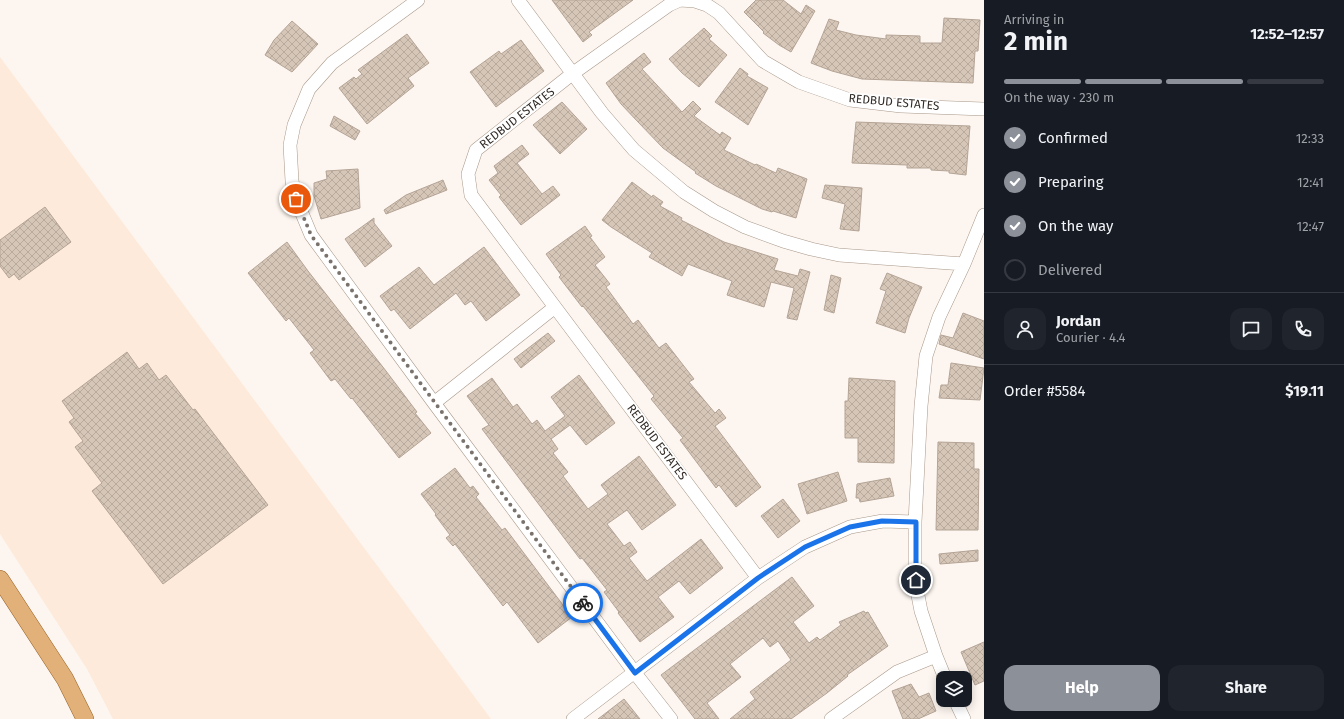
<!DOCTYPE html>
<html lang="en">
<head>
<meta charset="utf-8">
<style>
  body { margin:0; font-family:"Fira Sans",sans-serif; background:#20242c; color:#f1f3f6; height:100vh; display:flex; flex-direction:column; font-size:15px; white-space:nowrap }
  * { box-sizing:border-box; margin:0 }
  p { font-size:13px; color:#9ea1a6 }
  .icon { flex:none; width:22px; height:22px; fill:none; stroke:currentColor; stroke-width:2; stroke-linecap:round; stroke-linejoin:round }
  .map { position:relative; flex:1; overflow:hidden }
  .details { display:flex; flex-direction:column; background:#171b24; width:360px }
  .details>* { flex:none }
  .buttons { position:absolute; left:936px; top:671px; display:grid; gap:8px }
  .buttons a { display:grid; place-items:center; width:36px; height:36px; border-radius:8px; background:#171b24; box-shadow:0 2px 10px #0003; font-size:20px }
  .pin { position:absolute; display:grid; place-items:center; width:34px; height:34px; color:#fff; margin:-17px; border:2px solid #fff; border-radius:50%; box-shadow:0 1px 4px #0007 }
  .courier { position:absolute; display:grid; place-items:center; width:40px; height:40px; margin:-20px; border:3px solid #1a73e8; border-radius:50%; background:#fff; color:#222; box-shadow:0 1px 5px #0007 }
  .summary em { font-style:normal; font-weight:700 }
  .summary div { display:flex; flex-direction:column-reverse }
  .summary { display:flex; align-items:center; justify-content:space-between; height:68px; padding:0 20px }
  h1 { font-size:26px; font-weight:700; line-height:30px }
  .bar { display:grid; grid-template-columns:repeat(4,1fr); gap:6px 4px; align-content:center; height:48px; padding:0 20px }
  .bar i { height:5px; border-radius:3px; background:#363941 }
  .bar .active { background:#8c9099 }
  .bar p { grid-column:span 4 }
  .line { display:flex; align-items:center; gap:10px; padding:0 20px; border-top:1px solid #363941 }
  .line div { flex:1 }
  .round { display:grid; place-items:center; flex:none; width:42px; height:42px; border-radius:12px; background:#20242c }
  ol { padding:0 20px; list-style:none }
  li { display:flex; align-items:center; gap:12px; height:44px }
  li p { margin-inline-start:auto }
  li .icon { padding:4px; border-radius:50%; background:#8c9099; color:#fff; stroke-width:4 }
  li:last-child { color:#9ea1a6 }
  li i { width:22px; height:22px; border:2px solid #363941; border-radius:50% }
  .action { display:flex; gap:8px; margin-top:auto; padding:8px 20px }
  .action a { flex:1; height:46px; border-radius:12px; background:#8c9099; color:#fff; font-size:16px; font-weight:700; line-height:46px; text-align:center }
  .action a+a { background:#20242c; color:#f1f3f6 }
  main { display:flex; flex:1; min-height:0 }
  .map>svg:first-child { display:block }
  .built { fill:#fdeada }
  .building { fill:url(#building-cross-hatch); stroke:#b4a496 }
  .lines { fill:none; stroke-linecap:round; stroke-linejoin:round }
  .minor-casing { stroke:#a8988a; stroke-width:14 }
  .major-casing { stroke:#986123; stroke-width:18 }
  .minor { stroke:#fff; stroke-width:13 }
  .major { stroke:#e2b17a; stroke-width:17 }
  .done { stroke:#7a736d; stroke-width:4; stroke-dasharray:0 7.2 }
  .route { stroke:#1a73e8; stroke-width:5 }
  .labels { text-anchor:middle; dominant-baseline:central; stroke-width:3.5; stroke-linejoin:round; paint-order:stroke }
  .street-label { font-size:12px; fill:#332c27; stroke:#fff }
</style>
</head>
<body>
<main>
<div class="map">
<svg width="984" height="719" viewBox="0 0 984 719">
  <defs>
    <pattern id="building-cross-hatch" width="8" height="8" patternUnits="userSpaceOnUse"><rect width="8" height="8" fill="#d6c6b7"/><path d="M0 0l8 8M0 8l8-8" fill="none" stroke="#b8aa9d"/></pattern>
  </defs>
  <rect width="100%" height="100%" fill="#fdf6f0"/>
  <path class="built" d="M0,57L491,719H113L87,669L0,534Z"/>
  <path class="building" d="M552,0H633L589,32L592,35L583,42Z
    M756,0H783L801,14L806,5L815,11L791,52L779,45L763,33L764,32L744,12Z
    M944,18L980,20L978,51H975L973,83L862,79L832,71L811,63L829,19L839,22L836,30L856,35L886,39V35L920,36V43H942Z
    M292,21L318,44L292,72L265,55L274,40Z
    M704,28L712,36L709,39L727,55L699,87L682,73L669,59Z
    M407,34L429,63L408,78L414,86L367,124L339,88L354,77L356,79L362,74L358,70Z
    M521,40L544,71L496,107L470,72L499,51L501,54Z
    M644,53L651,62L642,69L682,112L693,101L701,109L694,116L720,135L722,132L731,138L724,150L755,165L756,164L776,173L778,168L807,179L796,218L773,211L772,212L762,209L716,186L695,173L696,172L663,148L638,122L621,104L606,83Z
    M740,68L748,74L747,76L768,88L748,125L715,102Z
    M562,102L587,129L560,154L533,125Z
    M334,116L360,131L355,140L330,126Z
    M856,122L970,126L966,175L949,173V171L931,170V168H907V165L852,163Z
    M522,145L529,154L517,163L542,194L553,186L560,195L521,225L499,197L501,195L489,180L498,173L494,166Z
    M358,169L360,208L321,219L314,196V183L327,179L326,171Z
    M443,180L447,190L386,214L384,210L406,195Z
    M632,182L652,197L653,195L663,202L660,206L682,218L681,220L724,242L778,259L774,270L798,276L800,269L810,272L797,320L787,318L794,288L771,282L764,307L727,295L732,281L688,264L682,276L649,257L652,253L611,227L602,220Z
    M825,185L862,188L859,231L840,229L845,204L822,198Z
    M45,207L71,242L19,280L14,274L9,278L0,266V240Z
    M374,218V223L392,246L365,267L345,239Z
    M585,226L592,236L590,237L605,257L595,265L610,284L606,287L633,324L638,320L659,348L666,343L694,379L689,382L715,413L719,409L726,418L715,426L761,487L736,507L719,485L716,488L680,440L683,438L651,399L654,396L583,306L582,307L559,277L561,275L546,254Z
    M287,242L308,271L386,371L417,412L415,413L431,433L399,458L352,398L351,399L335,379L331,381L310,353L314,350L289,318L286,321L248,273Z
    M484,247L520,295L486,321L471,301L465,305L456,293L410,329L394,309L391,311L380,296L419,267L434,285Z
    M887,273L922,287L909,318L905,333L876,323L886,291L880,289Z
    M831,275L841,278L834,313L824,310Z
    M963,313L984,321V359L939,344L941,335L953,338Z
    M548,333L555,341L521,368L514,359Z
    M127,352L139,369L147,363L159,380L166,375L193,410L195,409L268,505L163,584L92,491L102,483L75,447L83,441L69,422L74,418L62,401Z
    M951,363L984,368L980,400L939,398L941,385H948Z
    M579,375L615,423L586,445L570,425L551,439L558,449L553,453L568,472L563,476L588,509L608,494L601,485L639,456L676,505L642,530L627,510L607,524L624,546L630,542L637,552L629,558L647,581L701,539L723,568L690,594L679,581L658,597L674,617L640,642L618,613L619,612L604,592L607,590L582,558L580,559L482,429L489,425L467,396L492,378L513,407L517,404L532,424L537,420L545,431L565,416L551,397Z
    M849,378L895,381L894,463L858,462V438H845V401H848Z
    M938,442L974,443V469H979L978,530H936Z
    M455,468L470,488L473,486L479,494L476,497L502,530L505,528L572,617L538,643L507,602L503,606L455,544L453,546L446,538L450,535L435,515L436,514L421,494Z
    M838,472L847,501L807,514L798,484Z
    M890,478L894,496L860,502L859,498H856L857,484Z
    M783,499L800,521L778,538L761,516Z
    M978,550V561L940,564L939,554Z
    M792,577L814,606L793,622L809,643L817,637L820,640L841,625L839,622L864,611L865,613L868,612L888,646L847,675L848,676L827,693L791,719H730L755,699L750,692L791,660L778,641L770,647L763,638L730,664L741,677L707,703L719,719H695L661,675Z
    M984,642V681L975,685L961,652Z
    M911,684L919,697L929,693L936,711L918,719H903L892,691Z
    M624,699L640,719H598Z"/>
  <g class="lines">
    <g class="minor-casing">
      <path id="minor" d="M418,0L332,63L309,89L294,125L290,145L292,181L296,199L311,235L434,403L635,673L671,719
        M518,0L602,113L634,150L684,192L714,211L745,227L783,241L811,249L839,255L964,264
        M434,403L555,307
        M758,578L471,195L468,174L476,150L572,74L669,5L680,0L695,1L707,5L719,13L763,61L799,82L850,100L901,106L984,109
        M945,678L936,656L921,611L915,580V522L921,406L926,356L939,317L964,264L984,215
        M955,700L964,719
        M573,719L758,578L805,547L850,527L883,521L915,522
        M831,719L897,672L936,656"/>
    </g>
    <g class="major-casing">
      <path id="major" d="M0,579L65,679L85,719"/>
    </g>
    <use href="#minor" class="minor"/>
    <use href="#major" class="major"/>
  </g>
  <g class="lines">
    <path class="done" d="M296,199L311,235L583,603"/>
    <path class="route" d="M583,603L635,673L758,578L805,547L850,527L882,521L916,522V580"/>
  </g>
  <g class="labels">
    <g class="street-label">
      <text transform="translate(894 102) rotate(5)">REDBUD ESTATES</text>
      <text transform="translate(517 118) rotate(-38)">REDBUD ESTATES</text>
      <text transform="translate(657 442) rotate(53)">REDBUD ESTATES</text>
    </g>
  </g>
</svg>
<div class="buttons">
<a><svg class="icon" aria-label="layers" viewBox="0 0 24 24"><path d="M12 4l9 5-9 5-9-5zM3 14l9 5 9-5"/></svg></a>
</div>
<div class="pin" style="left:296px;top:199px;background:#ea580c"><svg class="icon" aria-label="bag" viewBox="0 0 24 24"><path d="M5 8h14l-1 12H6zM9 8a3 3 0 0 1 6 0"/></svg></div>
<div class="pin" style="left:916px;top:580px;background:#1f2937"><svg class="icon" aria-label="home" viewBox="0 0 24 24"><path d="M3 11l9-7 9 7M6 9v11h12V9"/></svg></div>
<div class="courier" style="left:583px;top:603px"><svg class="icon" aria-label="bike" viewBox="0 0 24 24"><circle cx="6" cy="16" r="4"/><circle cx="18" cy="16" r="4"/><path d="M6 16l4-8h5l3 8M10 8l3 8H6M13 5h3"/></svg></div>
</div>
<section class="details">
<div class="summary"><div><h1>2 min</h1><p>Arriving in</p></div><em>12:52–12:57</em></div>
<div class="bar"><i class="active"></i><i class="active"></i><i class="active"></i><i></i><p>On the way · 230 m</p></div>
<ol>
<li><svg class="icon" aria-label="check" viewBox="0 0 24 24"><path d="M5 12l5 5 9-10"/></svg>Confirmed<p>12:33</p></li>
<li><svg class="icon" aria-label="check" viewBox="0 0 24 24"><path d="M5 12l5 5 9-10"/></svg>Preparing<p>12:41</p></li>
<li><svg class="icon" aria-label="check" viewBox="0 0 24 24"><path d="M5 12l5 5 9-10"/></svg>On the way<p>12:47</p></li>
<li><i></i>Delivered</li>
</ol>
<div class="line" style="height:72px"><a class="round"><svg class="icon" aria-label="person" viewBox="0 0 24 24"><circle cx="12" cy="8" r="4"/><path d="M4 21q1-7 8-7t8 7"/></svg></a><div><b>Jordan</b><p>Courier · 4.4</p></div><a class="round"><svg class="icon" aria-label="chat" viewBox="0 0 24 24"><path d="M4 5h16v11H9l-5 4z"/></svg></a><a class="round"><svg class="icon" aria-label="phone" viewBox="0 0 24 24"><path d="M5 4h4l2 5-3 2q2 4 5 5l2-3 5 2v4C11 20 4 13 5 4z"/></svg></a></div>
<div class="line" style="height:52px"><div>Order #5584</div><b>$19.11</b></div>
<div class="action"><a>Help</a><a>Share</a></div>
</section>
</main>
</body>
</html>
